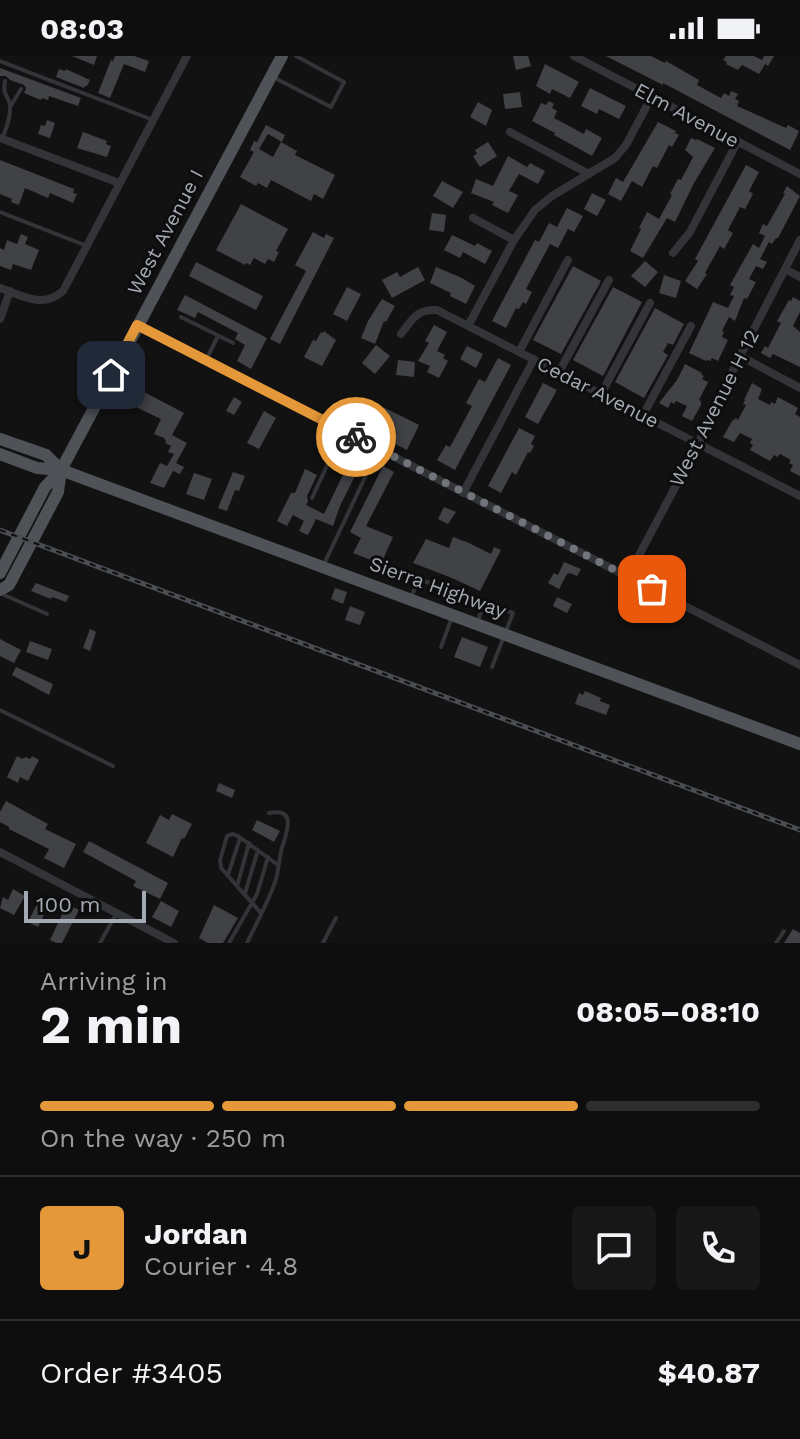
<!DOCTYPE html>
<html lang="en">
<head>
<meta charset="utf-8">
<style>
  body { margin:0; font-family:"Work Sans",sans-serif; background:#171717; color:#f1f3f6; height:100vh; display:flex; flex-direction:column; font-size:30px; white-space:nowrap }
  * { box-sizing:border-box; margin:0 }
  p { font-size:26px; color:#9b9c9e }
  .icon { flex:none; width:44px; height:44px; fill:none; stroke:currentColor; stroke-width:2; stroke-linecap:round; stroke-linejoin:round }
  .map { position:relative; height:887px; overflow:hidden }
  .sheet { display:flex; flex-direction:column; background:#0e0e0e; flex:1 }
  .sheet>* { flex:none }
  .scale { position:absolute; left:24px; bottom:20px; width:122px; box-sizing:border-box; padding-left:8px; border:4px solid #a4aab3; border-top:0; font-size:22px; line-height:28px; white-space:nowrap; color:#a4aab3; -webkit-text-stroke:6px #0d0d0e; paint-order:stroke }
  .pin { position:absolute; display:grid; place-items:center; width:68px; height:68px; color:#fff; margin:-34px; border-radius:16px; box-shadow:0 4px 12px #0006 }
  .courier { position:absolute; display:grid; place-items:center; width:80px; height:80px; margin:-40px; border:6px solid #e49839; border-radius:50%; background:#fff; color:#222; box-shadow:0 2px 10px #0007 }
  .head em { font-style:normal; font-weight:700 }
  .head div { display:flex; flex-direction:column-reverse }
  .head { display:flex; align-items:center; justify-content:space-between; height:136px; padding:0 40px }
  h1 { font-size:52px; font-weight:700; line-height:60px }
  .bar { display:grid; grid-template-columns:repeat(4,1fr); gap:12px 8px; align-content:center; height:96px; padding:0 40px }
  .bar i { height:10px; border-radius:6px; background:#2e2e2e }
  .bar .on { background:#e49839 }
  .bar p { grid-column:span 4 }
  .line { display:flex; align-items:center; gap:20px; padding:0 40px; border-top:2px solid #2e2e2e }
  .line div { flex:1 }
  .round { display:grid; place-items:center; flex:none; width:84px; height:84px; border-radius:8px; background:#171717 }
  .status { display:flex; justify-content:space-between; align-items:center; height:56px; padding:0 40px; background:#0e0e0e; direction:ltr }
  .status svg { height:22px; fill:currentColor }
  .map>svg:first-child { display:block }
  .building { fill:#414246 }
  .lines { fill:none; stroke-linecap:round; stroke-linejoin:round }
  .lane { stroke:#333438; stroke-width:4 }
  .street { stroke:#333438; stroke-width:8 }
  .primary { stroke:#4f5257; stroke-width:12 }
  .rail-casing { stroke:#4a4d51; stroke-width:5 }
  .rail { stroke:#0d0d0e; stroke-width:2; stroke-dasharray:6; stroke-linecap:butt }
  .done { stroke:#71757b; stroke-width:8; stroke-dasharray:0 14.4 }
  .route { stroke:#e49839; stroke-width:10 }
  .labels { text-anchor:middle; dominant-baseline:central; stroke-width:6; stroke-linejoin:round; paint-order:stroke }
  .street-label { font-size:20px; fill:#a4aab3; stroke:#0d0d0e }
</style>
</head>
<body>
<div class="status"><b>08:03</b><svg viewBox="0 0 49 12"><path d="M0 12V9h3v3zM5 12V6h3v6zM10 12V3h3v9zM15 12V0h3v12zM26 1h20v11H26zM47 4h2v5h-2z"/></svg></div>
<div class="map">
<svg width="800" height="887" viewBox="0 0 800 887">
  <rect width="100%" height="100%" fill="#121213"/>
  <path class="building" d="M72,0H97L94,9Z
    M115,0H134L149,5L145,16L124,8L110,42L98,37L111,4L113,5Z
    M513,0H528L531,10L516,14Z
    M606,0H651L665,7L666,5L699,24L697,29L721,42L724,37L729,40L731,35L738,38L735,43L739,45L737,50L786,72L788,69L799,75L797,80L790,94L663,27V29Z
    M726,0H754L762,4L764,0H774L768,10L765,8L759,18L742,9L738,14L726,8L727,6L723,4Z
    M545,8L579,26L570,42L552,33L550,38L536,30Z
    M0,12L81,42L78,50L49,40L48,44L42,42L41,44L24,37L26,32L24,29L10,24L6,20H0Z
    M59,13L65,15L66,13L90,24L87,30H85L84,32L56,21Z
    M590,32L626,50L619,63L599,53L597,58L581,50Z
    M520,36L522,51L505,53L503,38Z
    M549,45L554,48L552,52L557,55L554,62L584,78L586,73L602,82L592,100L554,79L555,77L532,65L541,47L546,49Z
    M478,46L492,54L486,70L470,61Z
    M47,64L55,67L50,82L38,78L41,69L45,70Z
    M658,66L676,75L675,77L679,79L672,91L669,89L657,112L653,110L642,131L632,125L621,145L608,138L616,122L623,126Z
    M266,69L285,79L282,86L268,78L259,93L273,101L281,86L297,95L295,99L335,119L323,143L314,138L311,145L271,124L267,132L258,127L256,130L240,121L254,96L250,94L254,85L257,86Z
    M83,76L107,85L106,88L111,90L107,101L77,92Z
    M691,82L696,84L697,83L715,92L694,127L675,166L667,162L643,202L630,195L641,173L639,172L647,156L659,163L672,139L670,138L678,123L681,124L693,101L685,94Z
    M488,86L497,100L480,111L473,100L477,98L475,94Z
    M508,100L527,111L530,107L545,115L538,128L519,118L509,135L518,139L508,157L492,149L494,146L471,137L476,123L493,130Z
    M0,104L74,133L73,137L77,138L73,147L50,137L48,142L25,132L19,149L11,146L12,143L0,138Z
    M746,109L759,116L749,135L753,138L745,153L740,151L728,174L733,177L724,193L720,190L705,217L707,218L697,233L685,225L698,205L695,203Z
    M442,125L463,136L453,152L433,140Z
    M787,130L800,140L778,182H776L772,188L769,186L760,203L767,206L763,213L756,210L749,223L756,226L747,243L744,242L735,265L729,261L722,275L724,276L722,281L728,284L718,305L712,302L710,305L707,304L706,305L689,297L713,246L728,252L734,240L730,239L734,231L730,229L753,188L759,192L765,180L759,177L763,168L767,170L785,138L783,137Z
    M592,137L606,144L597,160L584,153Z
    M241,148L288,173L276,195L279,196L274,206L268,203L265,208L254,202L250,209L246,207L245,209L216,194Z
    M567,152L583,160L574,176L568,173L558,192L550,188L526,233L532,236L526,248L523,246L519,253L516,252L506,272L492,265L535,184L539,186L549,167L557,171Z
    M432,157L446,159L444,176L429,174Z
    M313,176L324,182L326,178L334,182L280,288L270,283L306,215L295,209Z
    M21,178L28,181L25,188L39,194L31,214L13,208L11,214L0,210V192L4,194L7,184L17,188Z
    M452,179L475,190L477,187L492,195L485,208L463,196L460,202L444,194Z
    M645,205L658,216L645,231L631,220Z
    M196,206L263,240L256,254L189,220Z
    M573,210L601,225L561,298L533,284Z
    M418,211L425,224L392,242L382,224L397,216L400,221Z
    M436,211L462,222L475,230L466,248L450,240L451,237L430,227Z
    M664,219L681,225L676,242L659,237Z
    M347,231L361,238L347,265L333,258Z
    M613,231L642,246L603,320L573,304Z
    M185,239L267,282L251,313L237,305L245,289L235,283L238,277L198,256L195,262L177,254Z
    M793,241L800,245V256L793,270L800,276V311L773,298L770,302L761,297L765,290L768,292L781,267L777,265L789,244L791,245Z
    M382,243L395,250L386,266L384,265L375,288L361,282L368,265Z
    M655,252L684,268L673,289L668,287L663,296L668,299L644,342L615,326Z
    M434,269L447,276L437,295L445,299L443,302L448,305L439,322L427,316L430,310L418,305L429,287L425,285Z
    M324,275L336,284L322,310L304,301L313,284L316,285L321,276L323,277Z
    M376,289L390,300L375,318L362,307Z
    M467,290L483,298L476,312L460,303Z
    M498,302L511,309L455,414L437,404L446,389L450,391L472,350L466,347L479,323L485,326Z
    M398,304L415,306L414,321L396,319Z
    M685,308L702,317L701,318L704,320L702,323L708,326L699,344L701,345V349L692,365L682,360L687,350L676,345L674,348L671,346L668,352L659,347L677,324Z
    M127,327L184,357L172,379L187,387L176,407L184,411L180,418L173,415L164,432L150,427L160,407L167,410L174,398L168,396L171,390L165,387L166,385L164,382L154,378L161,363L119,343Z
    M543,327L557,334L538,368L525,361Z
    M752,327L762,333L758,343L770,349L771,346L775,348L778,341L798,352L795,358L800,361V420L790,415L793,409L789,407L791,404L780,398L777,401L774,399L770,405L750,394L753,389L750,387L752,383L740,377L734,386L723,381L732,365L736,362L738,364L746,349L743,348L745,344H744Z
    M234,341L242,346L234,359L226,355Z
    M379,349L419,369L407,394L366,373L370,366L360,361L365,351L376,356Z
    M264,355L276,362L259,393L247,387Z
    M519,372L535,380L531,388L534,390L530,397L528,396L516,419L512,416L501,437L488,430Z
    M351,402L359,406L356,411L359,412L340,450L333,470L316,463L308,479L299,475L304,465L293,459L287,470L277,465L291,437H295L305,413L317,419L307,440L308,445L306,449L324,458Z
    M383,410L394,416L366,470L393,481L381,508L353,497L361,482L350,476Z
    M233,416L245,420L239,435L235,434L227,455L218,452Z
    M194,417L212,423L204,444L186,438Z
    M444,451L456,456L448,468L438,463Z
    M453,481L469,487L491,498L494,491L501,494L480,535L452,522L413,507L426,483L449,492Z
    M564,506L581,513L577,520L570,517L567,518L559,533L548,527L554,517L558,519Z
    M36,527L69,540L66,546L52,541L51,543L31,535Z
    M335,532L347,536L343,548L331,543Z
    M557,541L572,548L567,557L553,550Z
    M350,550L365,556L360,569L345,564Z
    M90,573L96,576L90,595L83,592Z
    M462,581L488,591L480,611L454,601Z
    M0,583L21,594L14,607L0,600Z
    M30,585L52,593L48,604L26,596Z
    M16,611L53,628L49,639L12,619Z
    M585,635L601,642L600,645L610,649L606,659L575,648L579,637L583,639Z
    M17,700L22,703L26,701L30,703L32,700L39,704L28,725L20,721L18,727L7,721Z
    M219,727L235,734L232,742L216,735Z
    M6,745L48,768L45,773L76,788L64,812L44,802L49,793L9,773V771L0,766V756Z
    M172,758L192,768L184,783L182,782L173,801L146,787L160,759L169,764Z
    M257,764L280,775L274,786L252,774Z
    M89,785L168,827L160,843L133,830L136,825L83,796Z
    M13,833L25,840L14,859L0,852L3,841L8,844Z
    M161,845L179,855L171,871L152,861Z
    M38,846L48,851L38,871L28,866Z
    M67,848L79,854L62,887H56L50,884Z
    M214,849L238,862L223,887H208L199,882Z
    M793,873L800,877V887H784Z"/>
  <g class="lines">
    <path class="lane" d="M0,5L153,64
      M273,21L331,51L344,26L296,0
      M10,51L21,33
      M2,83C6,73 11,61 10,50C9,38 2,41 5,25
      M0,156L87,190
      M181,261L233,287
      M206,304L218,280
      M312,442L343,375
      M324,508L369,413
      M2,538L47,558
      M411,541L419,523L513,557L492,611
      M477,567L484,547
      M441,591L452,561
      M0,654L113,710
      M228,819L240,782
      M238,827L249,787
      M245,837L258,794
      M261,857L221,812L220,804L227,780L233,778L238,780L278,809
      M100,887L116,858
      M229,887L257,838L268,801
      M247,887C257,866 269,845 276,823C279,813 279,802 282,792C286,778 298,751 269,757
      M323,887L336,862
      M776,887L784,875"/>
    <path class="street" d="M574,0L800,118
      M510,76L589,118
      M0,82L119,127
      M473,162L514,184
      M673,197L690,176L738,85
      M785,213L800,221
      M0,232C24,240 42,253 63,235L187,0
      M0,263L10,235
      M137,269L800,609
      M468,270L514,184L535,154L552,140L615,102L626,89L652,40
      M401,278C413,263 416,253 437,254L800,440
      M519,296L568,204
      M740,300L800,332
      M559,316L609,224
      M601,338L650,247
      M643,359L691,270
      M463,437L534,303
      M628,520L698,388L740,300L800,184
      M0,796L174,887"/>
    <path class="primary" d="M0,383L46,399L61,414
      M0,398L37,412L61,414L800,688
      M0,517L45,431L61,414
      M0,534L9,529L58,436L61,414L282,0"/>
    <g class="rail-casing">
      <path id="rail" d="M0,474L800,774"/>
    </g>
    <use href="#rail" class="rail"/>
  </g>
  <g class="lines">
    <path class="done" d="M356,381L652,533"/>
    <path class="route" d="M111,319L137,269L356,381"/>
  </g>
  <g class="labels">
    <g class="street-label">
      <text transform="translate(687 59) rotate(28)">Elm Avenue</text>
      <text transform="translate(165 176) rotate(-62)">West Avenue I</text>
      <text transform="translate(598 336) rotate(27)">Cedar Avenue</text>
      <text transform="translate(714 352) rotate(-63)">West Avenue H 12</text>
      <text transform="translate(438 531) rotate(20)">Sierra Highway</text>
    </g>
  </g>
</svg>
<div class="scale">100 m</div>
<div class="pin" style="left:652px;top:533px;background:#ea580c"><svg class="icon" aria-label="bag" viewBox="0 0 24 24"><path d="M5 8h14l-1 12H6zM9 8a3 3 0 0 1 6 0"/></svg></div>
<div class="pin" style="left:111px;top:319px;background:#1f2937"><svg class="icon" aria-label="home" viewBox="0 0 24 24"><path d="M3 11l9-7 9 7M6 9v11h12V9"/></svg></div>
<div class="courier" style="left:356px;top:381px"><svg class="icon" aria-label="bike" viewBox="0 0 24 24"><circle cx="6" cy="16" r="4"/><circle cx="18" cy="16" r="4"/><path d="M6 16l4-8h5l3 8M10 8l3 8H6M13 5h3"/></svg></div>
</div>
<section class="sheet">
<div class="head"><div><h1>2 min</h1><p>Arriving in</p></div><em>08:05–08:10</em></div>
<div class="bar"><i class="on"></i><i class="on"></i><i class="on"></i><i></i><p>On the way · 250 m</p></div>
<div class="line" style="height:144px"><b class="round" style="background:#e49839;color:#111">J</b><div><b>Jordan</b><p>Courier · 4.8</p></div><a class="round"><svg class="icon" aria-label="chat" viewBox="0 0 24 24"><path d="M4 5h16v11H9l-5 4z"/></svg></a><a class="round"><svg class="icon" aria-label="phone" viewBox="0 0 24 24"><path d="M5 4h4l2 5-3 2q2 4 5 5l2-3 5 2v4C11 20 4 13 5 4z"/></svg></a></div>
<div class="line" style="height:104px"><div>Order #3405</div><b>$40.87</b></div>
</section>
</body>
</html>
